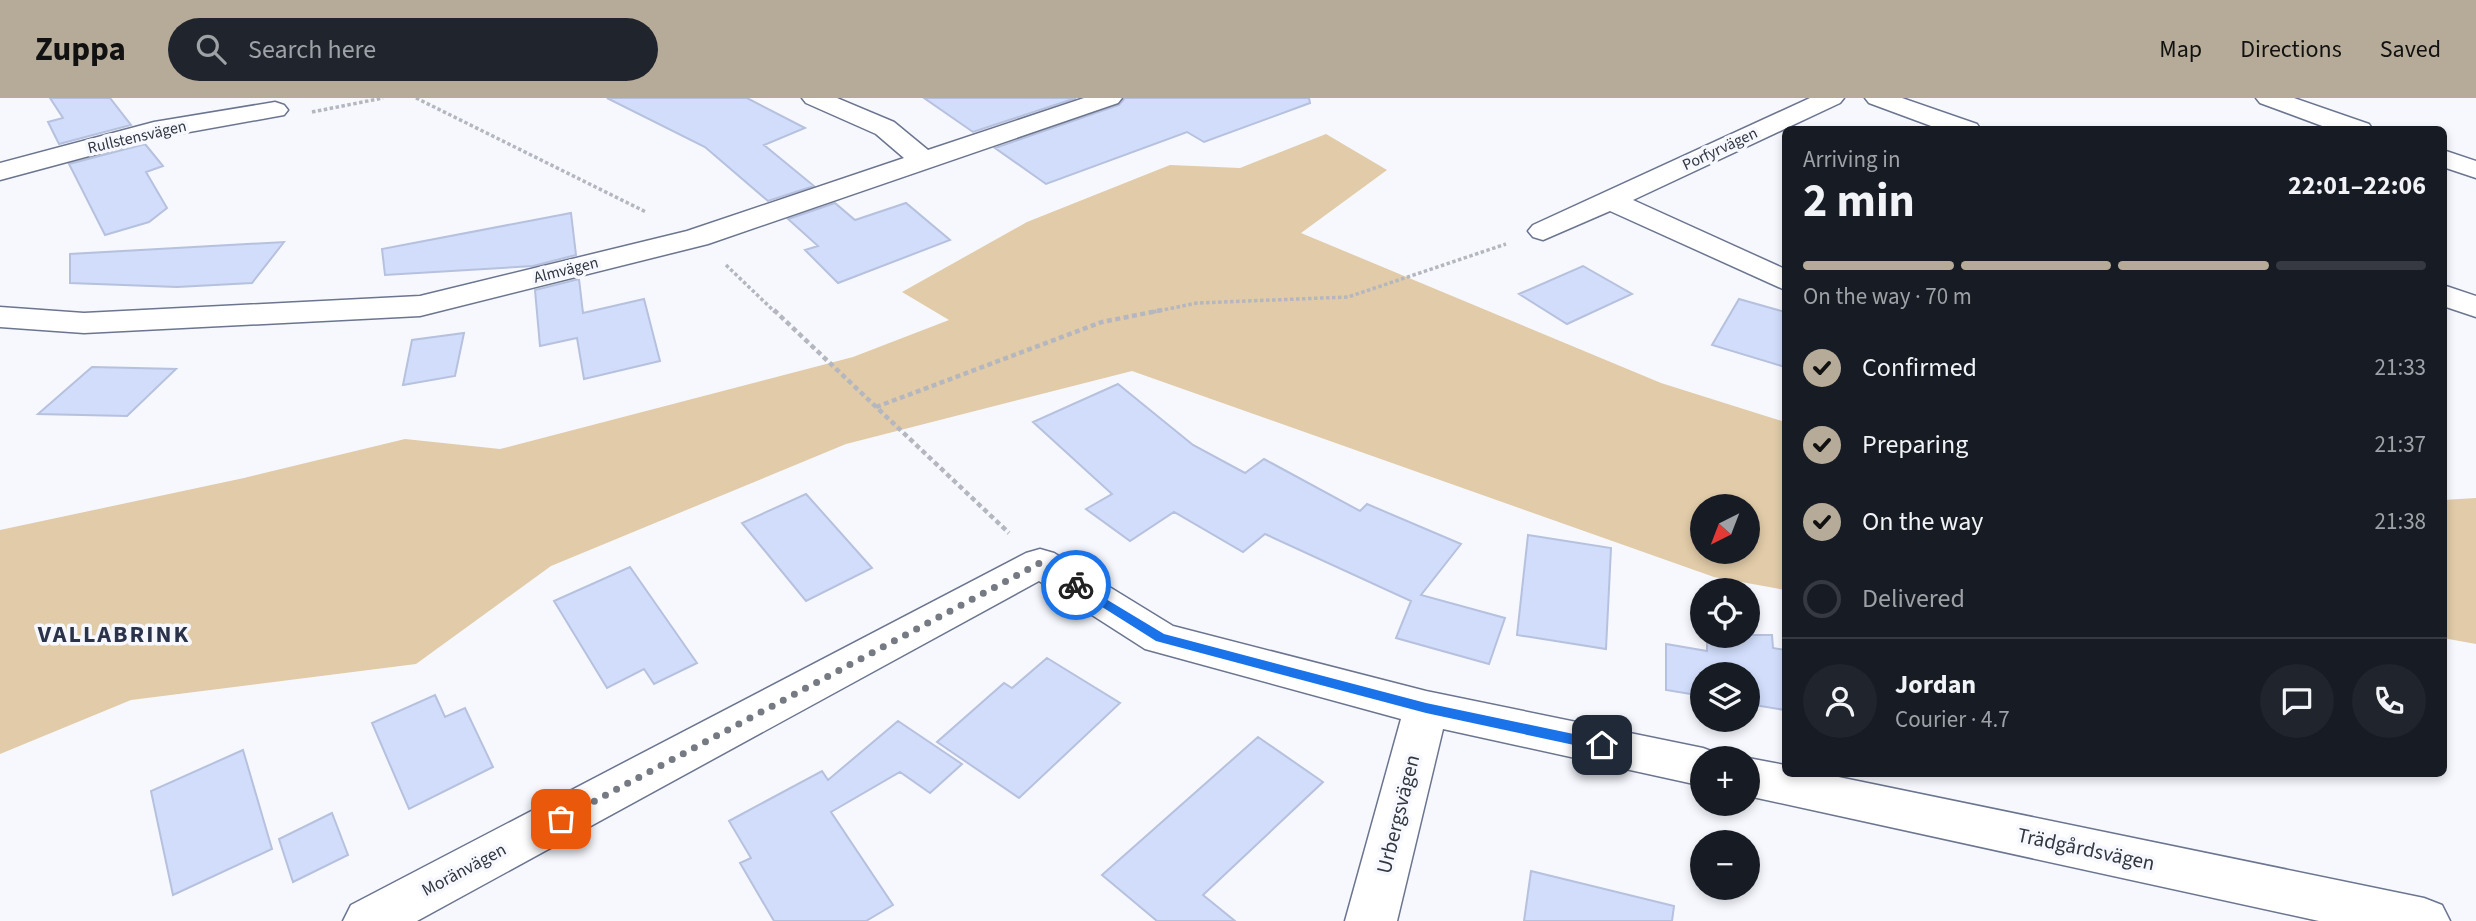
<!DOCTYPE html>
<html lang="en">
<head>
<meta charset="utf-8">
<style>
  body { margin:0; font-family:"Source Sans 3",sans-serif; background:#20242c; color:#f1f3f6; height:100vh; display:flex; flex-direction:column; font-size:26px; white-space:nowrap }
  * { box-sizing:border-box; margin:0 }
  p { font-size:23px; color:#9ea1a6 }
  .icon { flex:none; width:38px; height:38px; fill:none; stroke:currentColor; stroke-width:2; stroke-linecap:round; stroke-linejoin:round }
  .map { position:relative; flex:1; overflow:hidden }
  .side { position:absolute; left:1782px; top:28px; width:665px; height:651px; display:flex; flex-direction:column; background:#171b24; border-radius:10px; box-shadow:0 4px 10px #0003 }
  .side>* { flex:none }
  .needle { width:46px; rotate:222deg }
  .fabs { position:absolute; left:1690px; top:396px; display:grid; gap:14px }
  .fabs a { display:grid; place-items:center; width:70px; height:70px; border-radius:50%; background:#171b24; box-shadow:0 4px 10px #0003; font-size:35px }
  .pin { position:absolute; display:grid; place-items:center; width:60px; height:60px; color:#fff; margin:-30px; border-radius:14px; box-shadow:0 4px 10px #0006 }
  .courier { position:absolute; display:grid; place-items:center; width:70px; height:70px; margin:-35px; border:5px solid #1a73e8; border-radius:50%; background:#fff; color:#222; box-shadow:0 2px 9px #0007 }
  .summary em { font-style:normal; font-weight:700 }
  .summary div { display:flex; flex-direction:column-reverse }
  .summary { display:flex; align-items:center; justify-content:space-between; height:119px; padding:0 21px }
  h1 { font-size:46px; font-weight:700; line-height:52px }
  .bar { display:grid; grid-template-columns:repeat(4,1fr); gap:10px 7px; align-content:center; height:84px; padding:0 21px }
  .bar i { height:9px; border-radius:5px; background:#363941 }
  .bar .current { background:#b6ab98 }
  .bar p { grid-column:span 4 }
  .line { display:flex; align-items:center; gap:18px; padding:0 21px; border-top:2px solid #363941 }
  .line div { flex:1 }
  .round { display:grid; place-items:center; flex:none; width:74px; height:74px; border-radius:37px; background:#20242c }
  ol { padding:0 21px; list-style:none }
  li { display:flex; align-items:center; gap:21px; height:77px }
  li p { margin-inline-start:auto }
  li .icon { padding:7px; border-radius:50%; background:#b6ab98; color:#111; stroke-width:4 }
  li:last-child { color:#9ea1a6 }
  li i { width:38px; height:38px; border:4px solid #363941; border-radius:50% }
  header { display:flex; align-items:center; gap:42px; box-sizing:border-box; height:98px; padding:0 35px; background:#b6ab98; color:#111 }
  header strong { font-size:33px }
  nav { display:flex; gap:38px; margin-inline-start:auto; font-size:24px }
  .search { width:490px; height:63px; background:#20242c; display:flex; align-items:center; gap:18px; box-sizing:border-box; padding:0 24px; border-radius:38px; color:#9ea1a6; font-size:26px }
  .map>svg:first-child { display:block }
  .green { fill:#e1cba8; fill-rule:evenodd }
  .building { fill:#d1ddfb; stroke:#b6c1de; stroke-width:2 }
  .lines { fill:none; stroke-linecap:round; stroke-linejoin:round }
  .street-casing { stroke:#6b758f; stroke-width:3 }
  .secondary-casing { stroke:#6b758f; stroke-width:3 }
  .path-far1 { stroke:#b4b7bf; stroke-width:3.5; stroke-dasharray:3.5 2.5; stroke-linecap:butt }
  .path { stroke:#b4b7bf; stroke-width:4.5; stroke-dasharray:5 3.5; stroke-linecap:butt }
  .street { fill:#fff; fill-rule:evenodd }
  .secondary { fill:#fff; fill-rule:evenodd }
  .route { fill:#1a73e8 }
  .done { stroke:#767a83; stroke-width:7; stroke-dasharray:0 12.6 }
  .labels { text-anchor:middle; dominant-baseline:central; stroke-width:7; stroke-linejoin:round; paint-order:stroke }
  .far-street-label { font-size:16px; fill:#313641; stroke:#f6f8fe }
  .street-label { font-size:18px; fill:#313641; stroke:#f6f8fe }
  .near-street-label { font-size:21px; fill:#313641; stroke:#f6f8fe }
  .district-label { font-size:24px; font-weight:bold; letter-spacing:2px; fill:#2a334a; stroke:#f6f8fe }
</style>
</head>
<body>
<header>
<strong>Zuppa</strong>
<div class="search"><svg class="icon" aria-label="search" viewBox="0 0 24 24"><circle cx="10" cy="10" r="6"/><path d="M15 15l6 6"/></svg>Search here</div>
<nav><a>Map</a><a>Directions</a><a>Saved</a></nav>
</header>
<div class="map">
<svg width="2476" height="823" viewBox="0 0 2476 823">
  <rect width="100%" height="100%" fill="#f6f8fe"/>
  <path class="green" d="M1326,36L1387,72L1301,135L1661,285L1785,324V492L1714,479L1132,273L846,346L551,468L416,566L131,602L0,656V432L244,380L405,341L500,351L853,259L949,222L902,194L1027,124L1170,67L1240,70ZM1703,408H1748V453H1703Z
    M2476,400V546L2443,540V402Z"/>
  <path class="building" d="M50,0H110L131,27L59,46L48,24L63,20Z
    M607,0H747L805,30L764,47L814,88L768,103L705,49Z
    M924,0H1076L973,34Z
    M1125,0H1309L1310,5L1204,44L1187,34L1046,86L995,50L1119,7Z
    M145,46L163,68L146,74L167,110L149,124L105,137L69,66Z
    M835,105L855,122L906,105L950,142L838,185L805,152L818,148L788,121Z
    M571,115L576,157L533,168L385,177L382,151Z
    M284,144L252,185L177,189L70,185V156Z
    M1583,168L1632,196L1567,226L1519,196Z
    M579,181L583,215L644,201L660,263L584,281L577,240L540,248L535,192Z
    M1739,201L1785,214V269L1712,247Z
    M464,235L455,278L403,287L412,242Z
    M92,269L176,271L127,318L38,316Z
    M1118,286L1193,347L1245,375L1264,361L1360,413L1367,406L1461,446L1421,497L1505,520L1489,566L1396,540L1411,503L1265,436L1243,454L1174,414L1130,443L1086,411L1112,396L1033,324Z
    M806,396L872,470L806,503L742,425Z
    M1528,437L1611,450L1606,551L1517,537Z
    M630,469L697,565L654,586L644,571L607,590L554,503Z
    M1707,537H1772L1773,550L1785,552V612L1748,606V576H1703V598L1666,592V546L1707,553Z
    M1047,560L1120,605L1019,700L937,644L1004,585L1012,590Z
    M435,597L445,619L465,610L493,669L409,711L372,625Z
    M898,623L962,666L930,695L900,674L831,714L893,807L866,823H774L740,765L751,760L729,723L822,673L828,682Z
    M1258,639L1323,684L1203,797L1235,823H1157L1102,777Z
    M243,652L272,751L173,797L151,693Z
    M332,715L348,757L293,784L279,741Z
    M1531,773L1674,808L1672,823H1524Z"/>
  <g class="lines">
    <g class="street-casing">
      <path id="street" d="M802,0H837L894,24L928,52L1084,0H1122L1118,5L708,146L420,218L84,235L0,229V209L84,215L420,198L687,133L904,60L876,36L806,5Z
        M1810,0H1844L1840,5L1633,102L1785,171V192L1610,113L1543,142L1533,139L1528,133L1533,127Z
        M1865,0H1902L1977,26L1981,32H1942L1869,5Z
        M275,4L284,7L288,12L284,17L156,40L0,82V65L154,24Z
        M2443,187L2476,198V219L2443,208Z
        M1040,451L1054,455L1173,528L1426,593L1703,650L1719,656L1722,660H1703V688L1443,631L1397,823H1345L1401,621L1145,551L1039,483L417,823H343L351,807L1026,455Z
        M1748,660L1785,667V676H1824L2424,800L2442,807L2450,823H2319L1748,698Z"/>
    </g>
    <g class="secondary-casing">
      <path id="secondary" d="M2256,0H2294L2369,26L2373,32H2333L2260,5Z
        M2443,52L2476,63V80L2443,69Z"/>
    </g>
    <path class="path-far1" d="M416,0L646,114
      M312,14L383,0
      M726,167L775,214
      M1153,214L1197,205L1348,199L1506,146"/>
    <path class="path" d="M774,212L1009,435
      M876,309L1102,224L1162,212"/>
    <use href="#street" class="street"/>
    <use href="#secondary" class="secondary"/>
  </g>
  <path class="route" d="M1076,483L1164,536L1426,605L1602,642L1609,647L1602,653L1426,615L1156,543L1072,490V484Z"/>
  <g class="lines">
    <path class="done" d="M561,721L1040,465L1076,487"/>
  </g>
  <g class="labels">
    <g class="far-street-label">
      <text transform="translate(137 39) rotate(-13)">Rullstensvägen</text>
      <text transform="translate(1720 51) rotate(-25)">Porfyrvägen</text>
      <text transform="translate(566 172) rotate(-14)">Almvägen</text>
    </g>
    <g class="street-label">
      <text transform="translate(464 772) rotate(-28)">Moränvägen</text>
    </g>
    <g class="near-street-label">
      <text transform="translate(1398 716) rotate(-76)">Urbergsvägen</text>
      <text transform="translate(2086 751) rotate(12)">Trädgårdsvägen</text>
    </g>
    <g class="district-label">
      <text x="114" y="536">VALLABRINK</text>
    </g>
  </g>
</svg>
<div class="fabs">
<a><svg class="needle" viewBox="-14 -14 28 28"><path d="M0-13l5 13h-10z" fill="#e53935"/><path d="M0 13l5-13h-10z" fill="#9ea1a6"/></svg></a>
<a><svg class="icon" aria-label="locate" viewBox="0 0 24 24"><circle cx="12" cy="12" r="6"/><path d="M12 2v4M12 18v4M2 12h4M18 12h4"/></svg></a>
<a><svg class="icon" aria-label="layers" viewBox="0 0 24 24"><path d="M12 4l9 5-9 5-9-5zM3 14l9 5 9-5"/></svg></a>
<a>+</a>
<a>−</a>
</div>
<div class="pin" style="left:561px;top:721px;background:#ea580c"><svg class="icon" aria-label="bag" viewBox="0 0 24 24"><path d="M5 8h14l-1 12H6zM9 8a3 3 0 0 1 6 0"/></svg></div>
<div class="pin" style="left:1602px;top:647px;background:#1f2937"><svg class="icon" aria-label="home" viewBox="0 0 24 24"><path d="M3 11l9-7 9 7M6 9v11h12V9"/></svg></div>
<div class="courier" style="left:1076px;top:487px"><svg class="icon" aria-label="bike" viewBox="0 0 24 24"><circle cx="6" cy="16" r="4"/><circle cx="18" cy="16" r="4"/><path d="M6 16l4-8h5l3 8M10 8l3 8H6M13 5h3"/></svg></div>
<section class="side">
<div class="summary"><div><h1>2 min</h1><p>Arriving in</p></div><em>22:01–22:06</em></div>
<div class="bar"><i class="current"></i><i class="current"></i><i class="current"></i><i></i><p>On the way · 70 m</p></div>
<ol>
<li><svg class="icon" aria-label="check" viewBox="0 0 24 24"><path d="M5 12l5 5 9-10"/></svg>Confirmed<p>21:33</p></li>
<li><svg class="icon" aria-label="check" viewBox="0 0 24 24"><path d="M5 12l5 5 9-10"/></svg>Preparing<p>21:37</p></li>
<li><svg class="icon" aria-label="check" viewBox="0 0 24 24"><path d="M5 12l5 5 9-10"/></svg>On the way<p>21:38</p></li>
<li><i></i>Delivered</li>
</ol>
<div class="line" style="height:126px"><a class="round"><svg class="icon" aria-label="person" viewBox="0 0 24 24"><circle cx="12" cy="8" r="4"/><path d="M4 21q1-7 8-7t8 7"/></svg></a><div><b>Jordan</b><p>Courier · 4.7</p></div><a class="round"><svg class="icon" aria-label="chat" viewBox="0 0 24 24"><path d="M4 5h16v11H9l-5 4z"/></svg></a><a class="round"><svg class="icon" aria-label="phone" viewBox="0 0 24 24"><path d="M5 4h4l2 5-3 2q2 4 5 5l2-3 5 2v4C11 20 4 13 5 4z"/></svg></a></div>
</section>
</div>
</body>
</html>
